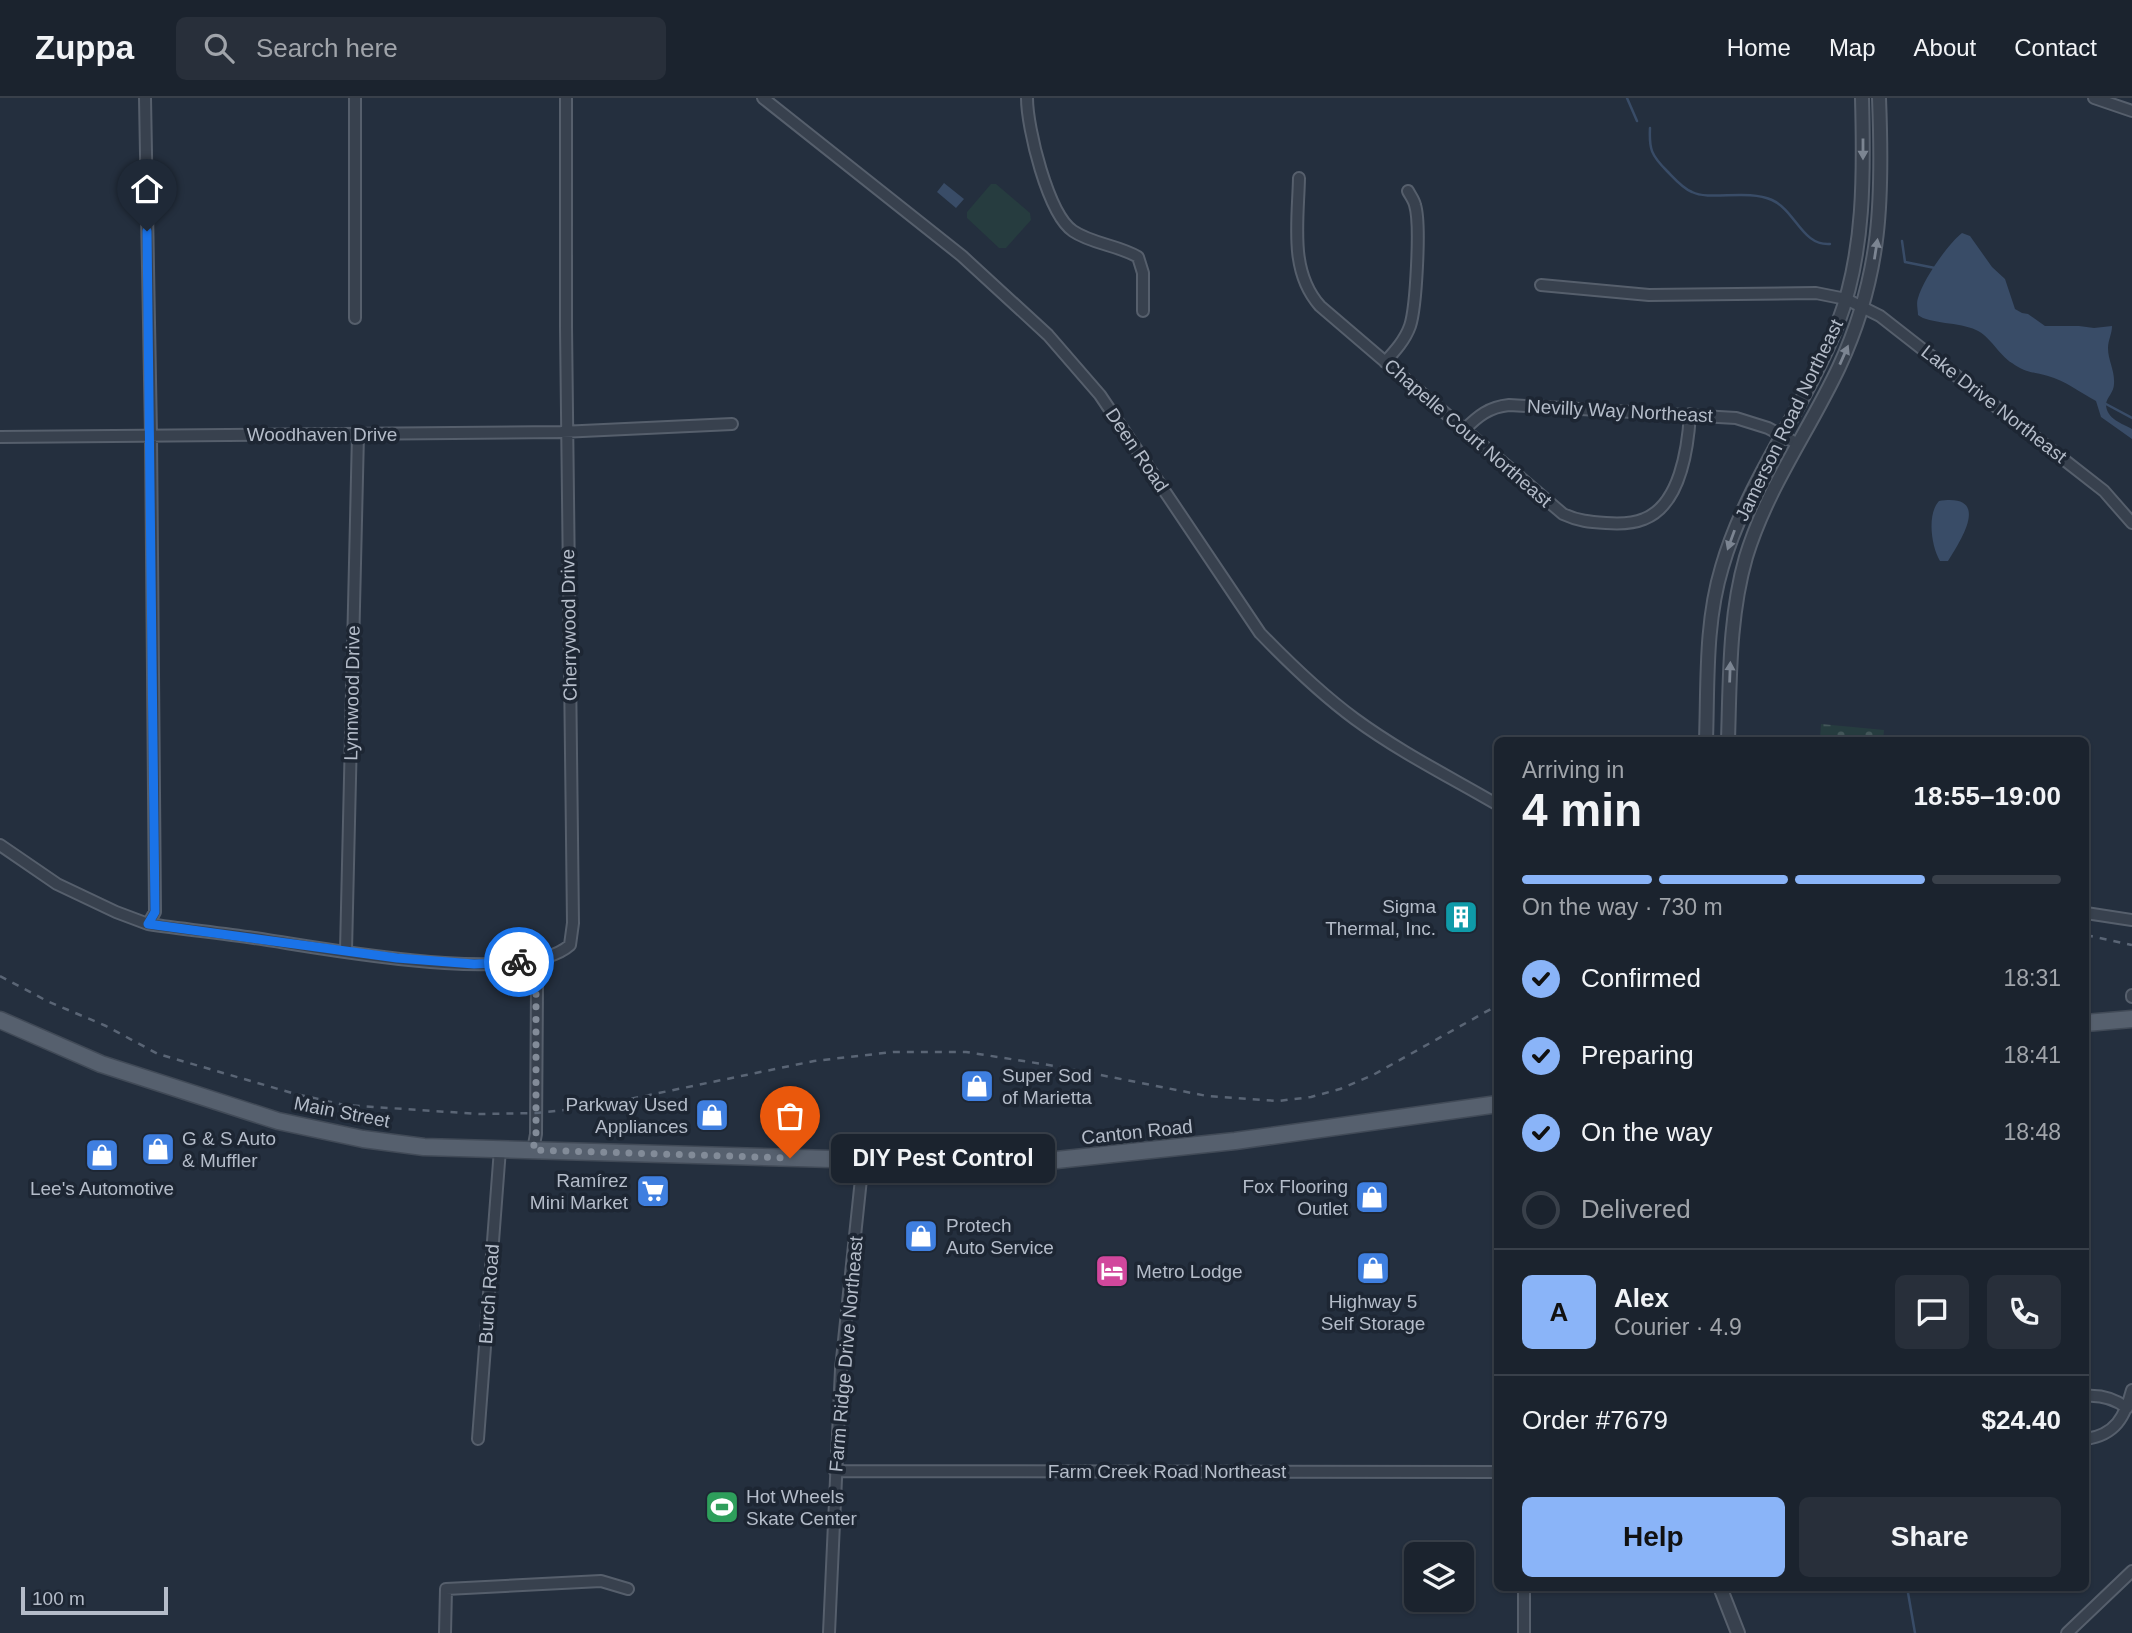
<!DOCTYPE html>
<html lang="en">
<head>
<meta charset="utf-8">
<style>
  body { margin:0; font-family:Helvetica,sans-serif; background:#282f3a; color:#f1f3f6; height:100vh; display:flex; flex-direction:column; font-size:26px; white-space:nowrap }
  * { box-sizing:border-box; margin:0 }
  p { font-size:23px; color:#a0a4aa }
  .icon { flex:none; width:38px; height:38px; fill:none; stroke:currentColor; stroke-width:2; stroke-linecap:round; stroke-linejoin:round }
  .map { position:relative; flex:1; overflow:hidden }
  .sheet { position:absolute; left:1494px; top:639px; width:595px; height:854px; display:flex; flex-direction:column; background:#1b232e; border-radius:10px; box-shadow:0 2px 5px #0004,0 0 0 2px #39404a }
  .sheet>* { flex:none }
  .fabs { position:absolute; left:1404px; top:1444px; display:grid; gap:14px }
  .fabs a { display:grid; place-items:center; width:70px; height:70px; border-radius:10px; background:#1b232e; box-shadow:0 2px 5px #0004,0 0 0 2px #39404a; font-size:35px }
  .scale { position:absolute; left:21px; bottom:18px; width:147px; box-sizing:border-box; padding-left:7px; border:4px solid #b4bcc9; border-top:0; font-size:19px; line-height:24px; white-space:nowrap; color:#b4bcc9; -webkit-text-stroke:5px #1d2633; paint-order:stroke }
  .pin { position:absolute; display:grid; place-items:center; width:60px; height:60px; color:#fff; margin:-72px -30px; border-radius:50% 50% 50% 0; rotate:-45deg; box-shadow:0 0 7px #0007 }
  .pin .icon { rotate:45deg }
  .courier { position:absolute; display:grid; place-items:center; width:70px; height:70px; margin:-35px; border:5px solid #1a73e8; border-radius:50%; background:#fff; color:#222; box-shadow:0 2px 9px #0007 }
  .bubble { position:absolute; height:49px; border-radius:10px; background:#1b232e; box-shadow:0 2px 5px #0004,0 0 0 2px #39404a; font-size:23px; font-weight:700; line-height:49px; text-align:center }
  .headline em { font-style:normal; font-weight:700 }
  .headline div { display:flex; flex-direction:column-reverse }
  .headline { display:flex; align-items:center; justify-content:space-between; height:119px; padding:0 28px }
  h1 { font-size:46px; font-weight:700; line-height:52px }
  .bar { display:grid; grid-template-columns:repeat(4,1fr); gap:10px 7px; align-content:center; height:84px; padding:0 28px }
  .bar i { height:9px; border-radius:5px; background:#39404a }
  .bar .current { background:#8ab4f8 }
  .bar p { grid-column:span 4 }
  .line { display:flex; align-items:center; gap:18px; padding:0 28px; border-top:2px solid #39404a }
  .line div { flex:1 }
  .round { display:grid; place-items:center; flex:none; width:74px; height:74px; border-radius:10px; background:#282f3a }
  ol { padding:0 28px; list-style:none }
  li { display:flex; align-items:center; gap:21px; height:77px }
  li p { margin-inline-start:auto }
  li .icon { padding:7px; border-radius:50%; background:#8ab4f8; color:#111; stroke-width:4 }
  li:last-child { color:#a0a4aa }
  li i { width:38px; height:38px; border:4px solid #39404a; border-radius:50% }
  .cta { display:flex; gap:14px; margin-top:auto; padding:14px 28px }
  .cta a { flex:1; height:80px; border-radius:10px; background:#8ab4f8; color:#111; font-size:28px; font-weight:700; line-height:80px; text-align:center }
  .cta a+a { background:#282f3a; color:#f1f3f6 }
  header { display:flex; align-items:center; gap:42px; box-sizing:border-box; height:98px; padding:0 35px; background:#1b232e; border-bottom:2px solid #39404a }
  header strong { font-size:33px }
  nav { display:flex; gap:38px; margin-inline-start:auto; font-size:24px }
  .search { width:490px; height:63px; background:#282f3a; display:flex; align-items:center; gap:18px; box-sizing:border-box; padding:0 24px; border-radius:10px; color:#a0a4aa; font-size:26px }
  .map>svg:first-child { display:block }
  .cemetery { fill:url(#cemetery-stones) }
  .garden { fill:#263c3f }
  .water { fill:#394c67 }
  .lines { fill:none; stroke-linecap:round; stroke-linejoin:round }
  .stream { stroke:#394c67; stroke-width:2.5 }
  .minor-casing { stroke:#565f6c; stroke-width:14 }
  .tertiary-casing { stroke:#565f6c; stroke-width:16 }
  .primary-casing { stroke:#414a57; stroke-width:19 }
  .minor { stroke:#38414e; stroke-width:10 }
  .tertiary { stroke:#38414e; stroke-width:12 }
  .primary { stroke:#56606e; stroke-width:16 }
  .rail { stroke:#5a6575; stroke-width:2.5; stroke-dasharray:7 7; stroke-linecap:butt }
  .oneway { fill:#7c8592 }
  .done { stroke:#828b98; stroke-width:7; stroke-dasharray:0 12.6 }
  .route { stroke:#1a73e8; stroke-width:9 }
  .labels { text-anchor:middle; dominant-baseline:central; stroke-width:7; stroke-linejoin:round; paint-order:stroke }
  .street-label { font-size:19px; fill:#b4bcc9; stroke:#1d2633 }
  .poi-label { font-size:19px; fill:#b4bcc9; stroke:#1d2633; text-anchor:start }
</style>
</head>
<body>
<header>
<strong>Zuppa</strong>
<div class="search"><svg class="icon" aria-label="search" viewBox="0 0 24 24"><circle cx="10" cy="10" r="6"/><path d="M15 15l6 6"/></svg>Search here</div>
<nav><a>Home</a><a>Map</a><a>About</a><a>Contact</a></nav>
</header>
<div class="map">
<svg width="2132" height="1535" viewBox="0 0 2132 1535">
  <defs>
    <pattern id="cemetery-stones" width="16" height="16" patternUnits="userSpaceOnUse" patternTransform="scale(1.75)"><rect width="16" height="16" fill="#263c3f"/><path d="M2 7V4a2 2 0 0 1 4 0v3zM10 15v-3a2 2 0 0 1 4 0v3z" fill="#435659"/></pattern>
  </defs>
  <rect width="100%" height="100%" fill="#242f3e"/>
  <path class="cemetery" d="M1821,626L1884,632L1883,642H1820Z"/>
  <path class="garden" d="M991,86H996L1030,115L1031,122L1006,150H999L967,120V114Z"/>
  <path class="water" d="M944,85L964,101L956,110L937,94Z
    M1962,135L1970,138L1992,169L2005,181L2015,211L2022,215L2028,216L2045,228H2079L2094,230L2112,228C2112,236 2108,242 2108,250C2108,263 2115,272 2114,286C2114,294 2107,299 2106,306C2106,321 2123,326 2132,331V341L2101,319L2096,303C2081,295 2064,282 2048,278C2033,274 2026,275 2012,265C1999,257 1990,238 1976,232C1960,224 1929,226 1918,217C1918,212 1916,205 1918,200C1923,182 1947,147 1962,135Z
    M1939,403C1992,395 1961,442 1948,463H1940C1931,448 1927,416 1939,403Z"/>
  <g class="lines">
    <path class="stream" d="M1627,0L1637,23
      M1650,30C1649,51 1651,57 1667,73C1674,80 1682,90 1692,94C1710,103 1747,91 1772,102C1796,113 1802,148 1830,146
      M1902,143L1905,164L1935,170
      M2106,306L2132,320
      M1907,1489L1915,1535"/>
    <g class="minor-casing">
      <path id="minor" d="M145,0L151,337L155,814L148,826
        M355,0V220
        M763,0L962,158L1048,237L1100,297L1260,535C1289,565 1321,596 1355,621C1400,654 1450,679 1498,707
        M1027,0C1027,30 1048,116 1073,133C1092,146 1118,147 1138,159L1143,175V213
        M2094,0L2132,13
        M1299,80C1298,125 1289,173 1320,208L1563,416C1578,423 1590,424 1606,425C1619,426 1632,426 1644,421C1680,407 1688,350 1690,316
        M1541,187L1649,197L1816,195L1846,201L1880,218L2104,393L2132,425
        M1385,264C1395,253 1405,242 1410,228C1416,210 1421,126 1415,107C1414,102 1410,97 1408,93
        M1464,332C1478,318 1489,309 1509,307L1736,320L1768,330L1798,346
        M0,339L561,334L732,326
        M0,747L57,786L116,814L148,826C183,831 219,835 254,840C318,849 522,890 570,847L573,825L566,229V0
        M2086,815L2132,822
        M346,853L358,336
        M2132,897V899
        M533,1052L536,1036L537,889L535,862
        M2086,1298C2100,1297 2115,1301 2127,1310
        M478,1341L500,1051
        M2086,1341C2115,1337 2125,1319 2132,1292
        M835,1373L1498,1374
        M1524,1489V1535
        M445,1535L446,1491L601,1483L628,1491
        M829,1535L841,1271L863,1062
        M2067,1535L2132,1473"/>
    </g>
    <g class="tertiary-casing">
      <path id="tertiary" d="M1706,642C1708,584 1705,525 1722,469C1747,382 1806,309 1838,225C1865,154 1864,75 1862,0
        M1728,642C1730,580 1729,518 1746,459C1767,390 1809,333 1839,269C1882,177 1883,99 1879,0
        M1720,1489L1738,1535"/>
    </g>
    <g class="primary-casing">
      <path id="primary" d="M0,922L101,966L278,1023L363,1041L424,1049L936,1064L1047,1063L1235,1043L1498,1006
        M2086,925L2132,921"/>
    </g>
    <use href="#minor" class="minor"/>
    <use href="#tertiary" class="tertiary"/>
    <use href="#primary" class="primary"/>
    <path class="rail" d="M2086,837L2132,847
      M0,878L47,903L106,928L158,956L292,995L344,1007L479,1016L536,1015L591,1009L814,963L893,954H966L1055,968L1207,998L1278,1003L1311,999L1340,991L1373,977L1498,907"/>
  </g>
  <defs><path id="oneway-solid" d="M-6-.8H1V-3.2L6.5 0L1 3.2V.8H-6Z" transform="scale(1.75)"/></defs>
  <g class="oneway">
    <use href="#oneway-solid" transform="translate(1863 51) rotate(90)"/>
    <use href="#oneway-solid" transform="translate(1876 151) rotate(-81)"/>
    <use href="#oneway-solid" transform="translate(1844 257) rotate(-66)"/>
    <use href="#oneway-solid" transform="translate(1731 442) rotate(110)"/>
    <use href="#oneway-solid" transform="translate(1730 574) rotate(-88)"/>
  </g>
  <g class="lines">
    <path class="done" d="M519,864L535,862L536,874V1036L533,1052L790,1060"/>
    <path class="route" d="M147,133L155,814L148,826L397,860L474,866L519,864"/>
  </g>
  <defs>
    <g id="building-square" transform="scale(1.75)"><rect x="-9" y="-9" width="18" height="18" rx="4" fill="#0f9aa8" stroke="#1d2633"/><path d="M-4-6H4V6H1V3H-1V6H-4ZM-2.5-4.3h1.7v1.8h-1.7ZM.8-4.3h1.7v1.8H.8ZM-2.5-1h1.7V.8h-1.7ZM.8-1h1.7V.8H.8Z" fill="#fff"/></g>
    <g id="shop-square" transform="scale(1.75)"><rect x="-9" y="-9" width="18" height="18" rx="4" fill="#3f7fe0" stroke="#1d2633"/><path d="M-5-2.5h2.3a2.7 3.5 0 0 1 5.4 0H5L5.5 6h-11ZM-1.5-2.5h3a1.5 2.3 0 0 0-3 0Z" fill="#fff"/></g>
    <g id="supermarket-square" transform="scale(1.75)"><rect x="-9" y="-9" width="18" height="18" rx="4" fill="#3f7fe0" stroke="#1d2633"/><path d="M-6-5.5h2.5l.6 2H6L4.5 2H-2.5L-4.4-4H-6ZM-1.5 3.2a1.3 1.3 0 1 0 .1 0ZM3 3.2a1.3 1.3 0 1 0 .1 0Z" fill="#fff"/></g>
    <g id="hotel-square" transform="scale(1.75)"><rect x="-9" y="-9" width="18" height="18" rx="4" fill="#d1479c" stroke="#1d2633"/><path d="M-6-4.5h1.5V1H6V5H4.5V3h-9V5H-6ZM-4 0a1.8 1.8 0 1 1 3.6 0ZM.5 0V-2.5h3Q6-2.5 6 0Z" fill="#fff"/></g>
    <g id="stadium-square" transform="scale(1.75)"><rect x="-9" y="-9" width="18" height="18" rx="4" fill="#2e9e5b" stroke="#1d2633"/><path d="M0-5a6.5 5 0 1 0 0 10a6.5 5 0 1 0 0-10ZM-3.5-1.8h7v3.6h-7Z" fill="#fff"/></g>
  </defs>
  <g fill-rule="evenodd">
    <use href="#building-square" x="1461" y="819"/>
    <use href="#shop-square" x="977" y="988"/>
    <use href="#shop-square" x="712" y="1017"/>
    <use href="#shop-square" x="158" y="1051"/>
    <use href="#shop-square" x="102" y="1057"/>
    <use href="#supermarket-square" x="653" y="1093"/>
    <use href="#shop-square" x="1372" y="1099"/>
    <use href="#shop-square" x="921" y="1138"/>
    <use href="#shop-square" x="1373" y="1170"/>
    <use href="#hotel-square" x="1112" y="1173"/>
    <use href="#stadium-square" x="722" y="1409"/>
  </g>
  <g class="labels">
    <g class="street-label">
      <text transform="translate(1994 306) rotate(38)">Lake Drive Northeast</text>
      <text transform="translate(1620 313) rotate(3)">Nevilly Way Northeast</text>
      <text transform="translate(1789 322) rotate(-64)">Jamerson Road Northeast</text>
      <text transform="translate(1468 335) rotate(41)">Chapelle Court Northeast</text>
      <text x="322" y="336">Woodhaven Drive</text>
      <text transform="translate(1137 352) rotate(56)">Deen Road</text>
      <text transform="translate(569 527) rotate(-91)">Cherrywood Drive</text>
      <text transform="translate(352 595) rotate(-89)">Lynnwood Drive</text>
      <text transform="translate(342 1014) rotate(11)">Main Street</text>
      <text transform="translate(1137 1034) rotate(-6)">Canton Road</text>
      <text transform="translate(489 1196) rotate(-86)">Burch Road</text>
      <text transform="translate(846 1256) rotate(-85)">Farm Ridge Drive Northeast</text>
      <text x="1167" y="1373">Farm Creek Road Northeast</text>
    </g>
    <g class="poi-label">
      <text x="1436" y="808" text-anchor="end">Sigma<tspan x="1436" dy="22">Thermal, Inc.</tspan></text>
      <text x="1002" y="977">Super Sod<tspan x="1002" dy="22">of Marietta</tspan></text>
      <text x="688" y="1006" text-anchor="end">Parkway Used<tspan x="688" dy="22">Appliances</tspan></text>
      <text x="182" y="1040">G &amp; S Auto<tspan x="182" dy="22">&amp; Muffler</tspan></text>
      <text x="628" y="1082" text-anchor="end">Ramírez<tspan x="628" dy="22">Mini Market</tspan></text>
      <text x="1348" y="1088" text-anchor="end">Fox Flooring<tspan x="1348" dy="22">Outlet</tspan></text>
      <text x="102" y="1090" text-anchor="middle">Lee's Automotive</text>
      <text x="946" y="1127">Protech<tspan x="946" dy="22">Auto Service</tspan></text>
      <text x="1136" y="1173">Metro Lodge</text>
      <text x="1373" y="1203" text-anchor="middle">Highway 5<tspan x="1373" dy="22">Self Storage</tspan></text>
      <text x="746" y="1398">Hot Wheels<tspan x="746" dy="22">Skate Center</tspan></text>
    </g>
  </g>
</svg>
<div class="fabs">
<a><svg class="icon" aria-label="layers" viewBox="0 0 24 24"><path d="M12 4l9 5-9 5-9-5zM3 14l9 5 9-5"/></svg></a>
</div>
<div class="scale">100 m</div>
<div class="pin" style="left:790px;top:1060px;background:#ea580c"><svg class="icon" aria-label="bag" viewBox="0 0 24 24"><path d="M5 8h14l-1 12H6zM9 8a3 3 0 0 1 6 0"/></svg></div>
<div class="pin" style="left:147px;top:133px;background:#1f2937"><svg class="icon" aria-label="home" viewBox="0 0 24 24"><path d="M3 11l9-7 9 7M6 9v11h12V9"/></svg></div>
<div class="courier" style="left:519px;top:864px"><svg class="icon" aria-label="bike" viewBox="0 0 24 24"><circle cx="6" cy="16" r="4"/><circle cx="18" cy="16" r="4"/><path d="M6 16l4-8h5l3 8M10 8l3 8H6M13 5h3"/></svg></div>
<div class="bubble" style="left:831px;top:1036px;width:224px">DIY Pest Control</div>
<section class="sheet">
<div class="headline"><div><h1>4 min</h1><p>Arriving in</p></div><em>18:55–19:00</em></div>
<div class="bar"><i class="current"></i><i class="current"></i><i class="current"></i><i></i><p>On the way · 730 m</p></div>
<ol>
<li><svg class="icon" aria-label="check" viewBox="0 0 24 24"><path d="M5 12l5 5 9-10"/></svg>Confirmed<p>18:31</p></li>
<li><svg class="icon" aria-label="check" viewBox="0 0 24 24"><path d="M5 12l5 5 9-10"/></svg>Preparing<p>18:41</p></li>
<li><svg class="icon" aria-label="check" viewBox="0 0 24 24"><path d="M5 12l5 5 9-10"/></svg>On the way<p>18:48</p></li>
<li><i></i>Delivered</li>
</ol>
<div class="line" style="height:126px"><b class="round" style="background:#8ab4f8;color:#111">A</b><div><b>Alex</b><p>Courier · 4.9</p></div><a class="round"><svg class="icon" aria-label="chat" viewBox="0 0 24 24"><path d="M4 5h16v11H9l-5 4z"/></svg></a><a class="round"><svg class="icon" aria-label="phone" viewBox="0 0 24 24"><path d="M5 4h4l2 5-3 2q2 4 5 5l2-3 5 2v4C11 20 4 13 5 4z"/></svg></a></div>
<div class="line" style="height:91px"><div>Order #7679</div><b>$24.40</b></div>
<div class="cta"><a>Help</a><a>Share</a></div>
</section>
</div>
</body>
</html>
